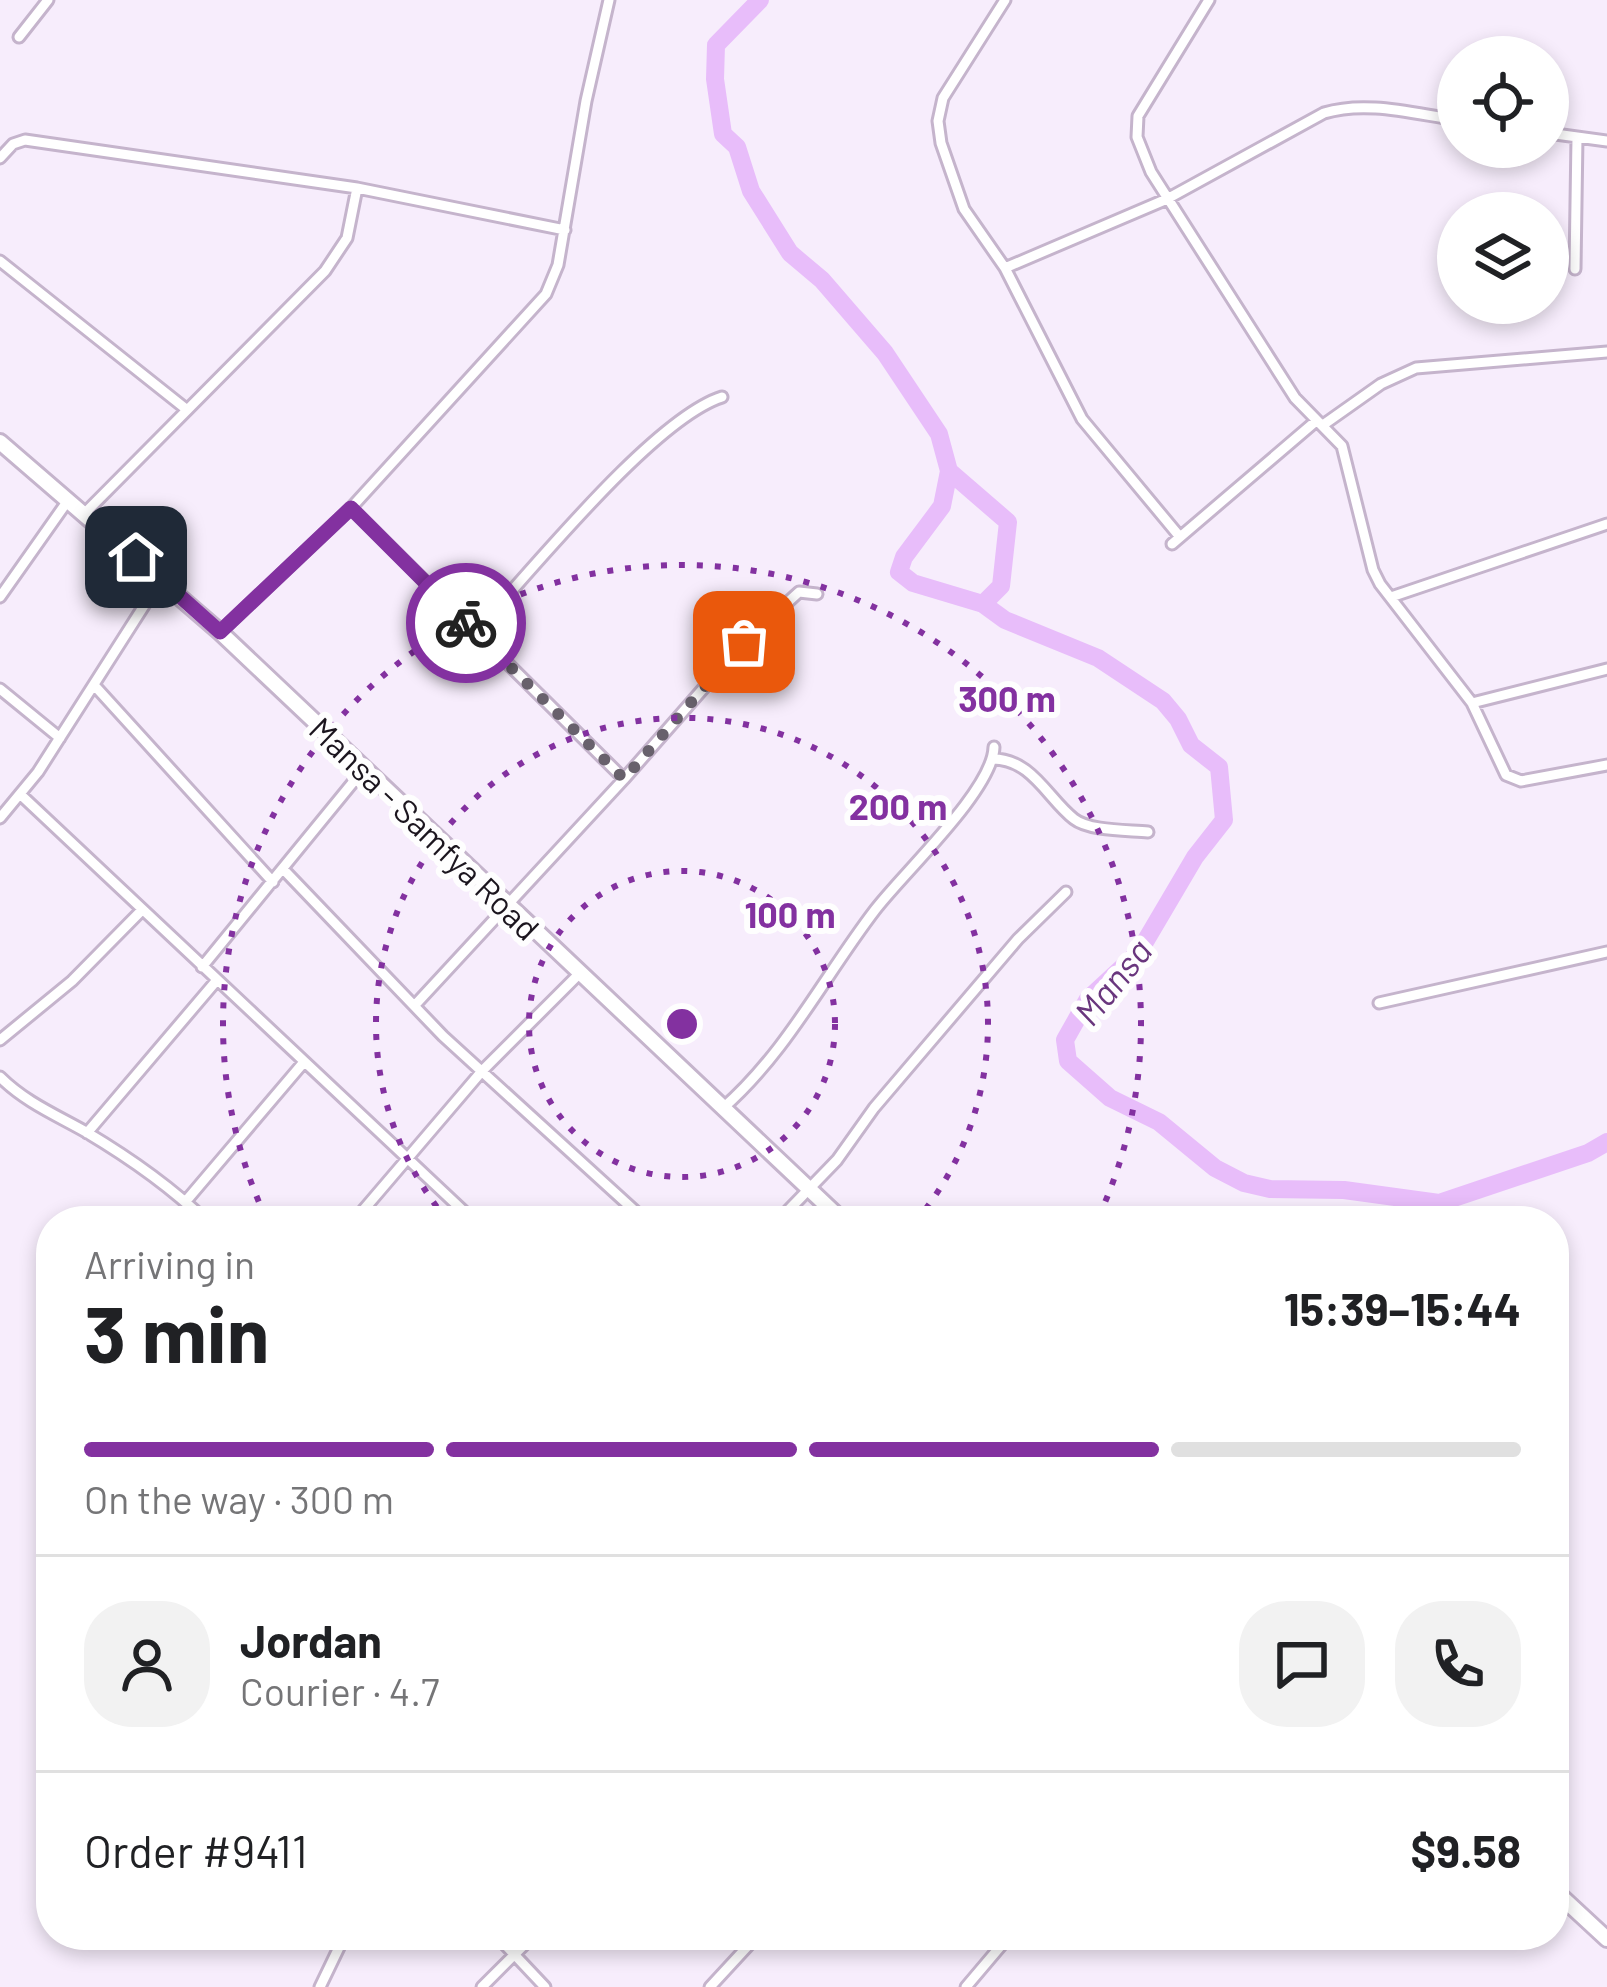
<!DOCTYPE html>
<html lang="en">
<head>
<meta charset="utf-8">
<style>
  body { margin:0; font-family:Barlow,sans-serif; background:#f2f2f2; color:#202124; height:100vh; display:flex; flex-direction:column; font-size:45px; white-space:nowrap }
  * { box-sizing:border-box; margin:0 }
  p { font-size:39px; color:#757577 }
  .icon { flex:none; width:66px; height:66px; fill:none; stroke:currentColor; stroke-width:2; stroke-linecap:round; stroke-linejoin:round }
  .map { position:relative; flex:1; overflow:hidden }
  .sheet { position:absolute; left:36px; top:1206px; width:1533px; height:744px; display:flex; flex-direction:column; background:#fff; border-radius:48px; box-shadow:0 6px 18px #0003 }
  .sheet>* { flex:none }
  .tools { position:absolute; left:1437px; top:36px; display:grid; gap:24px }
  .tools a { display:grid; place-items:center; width:132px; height:132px; border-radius:50%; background:#fff; box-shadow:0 6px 18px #0003; font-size:60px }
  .pin { position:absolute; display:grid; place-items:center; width:102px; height:102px; color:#fff; margin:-51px; border-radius:24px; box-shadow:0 6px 18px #0006 }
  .courier { position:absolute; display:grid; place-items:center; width:120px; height:120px; margin:-60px; border:9px solid #8331a0; border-radius:50%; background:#fff; color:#222; box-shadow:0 3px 15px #0007 }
  .head em { font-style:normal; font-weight:700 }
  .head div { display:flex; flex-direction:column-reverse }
  .head { display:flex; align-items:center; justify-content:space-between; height:204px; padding:0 48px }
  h1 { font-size:78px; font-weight:700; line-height:90px }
  .bar { display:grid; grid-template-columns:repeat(4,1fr); gap:18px 12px; align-content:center; height:144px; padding:0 48px }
  .bar i { height:15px; border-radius:9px; background:#e0e0e0 }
  .bar .on { background:#8331a0 }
  .bar p { grid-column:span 4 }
  .line { display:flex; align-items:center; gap:30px; padding:0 48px; border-top:3px solid #e0e0e0 }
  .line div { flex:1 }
  .round { display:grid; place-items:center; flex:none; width:126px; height:126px; border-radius:48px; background:#f2f2f2 }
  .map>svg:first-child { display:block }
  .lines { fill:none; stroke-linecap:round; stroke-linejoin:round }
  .river { stroke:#e8bdfa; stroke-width:18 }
  .street-casing { stroke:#c5b4cc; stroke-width:15 }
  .primary-casing { stroke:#c5b4cc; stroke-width:20 }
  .street { stroke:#fff; stroke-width:9 }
  .primary { stroke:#fff; stroke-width:14 }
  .done { stroke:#68616c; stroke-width:12; stroke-dasharray:0 21.6 }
  .route { stroke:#8331a0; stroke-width:15 }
  .ring { fill:none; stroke:#8331a0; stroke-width:6; stroke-dasharray:6 12 }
  .labels { text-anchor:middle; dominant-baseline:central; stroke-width:12; stroke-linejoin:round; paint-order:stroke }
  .street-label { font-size:33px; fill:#1b151e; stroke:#fefefe }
  .water-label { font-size:36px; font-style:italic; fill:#69367d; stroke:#fefefe }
  .centre { fill:#8331a0; stroke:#fefefe; stroke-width:6 }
  .ring-label { font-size:36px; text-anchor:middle; font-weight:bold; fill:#8331a0; stroke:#fefefe; stroke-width:12; stroke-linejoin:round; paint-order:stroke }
</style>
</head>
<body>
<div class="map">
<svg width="1607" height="1987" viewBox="0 0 1607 1987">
  <rect width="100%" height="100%" fill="#f7edfc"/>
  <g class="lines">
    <path class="river" d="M760,0L716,45L715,79L723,134L737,147L751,191L790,253L822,280L885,353L939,434L949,471L942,506L904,557L899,572L913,583L983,604L1005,620L1098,658L1163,701L1178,719L1191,745L1219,767L1224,820L1195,857L1139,952L1088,999L1065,1040L1068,1061L1110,1098L1159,1122L1215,1168L1244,1183L1270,1189L1344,1190L1439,1203L1588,1153L1607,1142
      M949,471L1008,522L1001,586L983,604"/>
    <g class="street-casing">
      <path id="street" d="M1005,0L943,98L938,121L941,143L964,209L1005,268L1082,419L1180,537
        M1209,0L1138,116L1137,137L1151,172L1295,398L1342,446L1373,570L1380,584L1472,703L1506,775L1521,781L1607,765
        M19,37L48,0
        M1548,133L1607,141
        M0,158L13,144L25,140L357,188L565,230
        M0,261L186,409
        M1005,268L1167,199L1324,113C1367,100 1414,114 1458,120
        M1575,269L1577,137
        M1323,425L1381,384L1416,368L1607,352
        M351,508L624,779
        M85,513L325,271L347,238L357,188
        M1172,544L1316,421
        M0,597L69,499
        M1391,597L1607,524
        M220,632L351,508L546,294L558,265L586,101L609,0
        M475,632C529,574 653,419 722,397
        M94,685L273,882
        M0,689L60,738
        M1472,703L1607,669
        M993,759C1032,759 1048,799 1074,819C1089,831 1128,830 1148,832
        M21,795L474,1221
        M0,818L38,772L161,579
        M283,869L443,1036L646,1221
        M202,967L363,770
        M1379,1003L1607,952
        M415,1005L624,779L744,642L799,592L817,594
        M0,1040L72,981L142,910
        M0,1077C25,1102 56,1115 86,1132C128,1157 171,1187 206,1221
        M722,1109C787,1052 823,978 875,910C903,873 993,790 994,747
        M87,1133L217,980
        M186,1201L304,1062
        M354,1221L482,1071L579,974
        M778,1221L837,1160L874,1108L1018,939L1066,892
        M496,1935L545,1987
        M320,1987L345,1935
        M482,1987L534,1935
        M710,1987L758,1935
        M966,1987L1010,1935"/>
    </g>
    <g class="primary-casing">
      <path id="primary" d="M0,442L220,632L843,1221
        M1554,1890L1607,1939"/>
    </g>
    <use href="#street" class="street"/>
    <use href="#primary" class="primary"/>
  </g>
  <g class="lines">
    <path class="done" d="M466,623L624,779L744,642"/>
    <path class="route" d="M136,557L220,632L351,508L466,623"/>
  </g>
  <g class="ring">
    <circle cx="682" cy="1024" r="153"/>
    <path d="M448 1221A306 306 0 1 1 916 1221"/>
    <path d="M266 1218A459 459 0 1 1 1098 1218"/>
  </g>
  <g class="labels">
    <g class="street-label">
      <text transform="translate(425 828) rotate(44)">Mansa - Samfya Road</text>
    </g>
    <g class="water-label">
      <text transform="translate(1112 981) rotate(-51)">Mansa</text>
    </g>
  </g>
  <circle cx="682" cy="1024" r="18" class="centre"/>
  <g class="ring-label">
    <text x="1007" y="712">300 m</text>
    <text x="898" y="820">200 m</text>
    <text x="790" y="928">100 m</text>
  </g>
</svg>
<div class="tools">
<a><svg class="icon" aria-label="locate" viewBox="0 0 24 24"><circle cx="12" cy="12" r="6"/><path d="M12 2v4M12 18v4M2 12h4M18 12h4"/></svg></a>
<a><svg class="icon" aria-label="layers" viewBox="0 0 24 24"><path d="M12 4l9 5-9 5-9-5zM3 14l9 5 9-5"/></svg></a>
</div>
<div class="pin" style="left:744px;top:642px;background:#ea580c"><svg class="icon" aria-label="bag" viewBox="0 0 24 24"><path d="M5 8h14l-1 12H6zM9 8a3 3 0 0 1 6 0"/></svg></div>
<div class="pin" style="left:136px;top:557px;background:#1f2937"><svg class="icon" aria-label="home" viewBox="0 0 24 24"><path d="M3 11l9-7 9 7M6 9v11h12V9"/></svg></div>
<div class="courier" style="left:466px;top:623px"><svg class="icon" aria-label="bike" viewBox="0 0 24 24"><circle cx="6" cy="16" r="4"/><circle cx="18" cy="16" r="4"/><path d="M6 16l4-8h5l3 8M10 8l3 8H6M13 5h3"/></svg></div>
<section class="sheet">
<div class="head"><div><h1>3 min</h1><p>Arriving in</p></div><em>15:39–15:44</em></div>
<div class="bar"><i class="on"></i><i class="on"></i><i class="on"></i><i></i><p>On the way · 300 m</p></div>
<div class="line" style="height:216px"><a class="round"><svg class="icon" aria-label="person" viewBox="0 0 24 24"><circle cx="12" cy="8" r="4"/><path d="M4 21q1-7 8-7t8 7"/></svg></a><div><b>Jordan</b><p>Courier · 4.7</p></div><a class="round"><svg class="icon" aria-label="chat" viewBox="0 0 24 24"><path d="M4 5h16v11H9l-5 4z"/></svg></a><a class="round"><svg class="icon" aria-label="phone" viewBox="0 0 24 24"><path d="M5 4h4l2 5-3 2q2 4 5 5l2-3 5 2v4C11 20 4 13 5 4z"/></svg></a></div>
<div class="line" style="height:156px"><div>Order #9411</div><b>$9.58</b></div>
</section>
</div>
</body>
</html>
